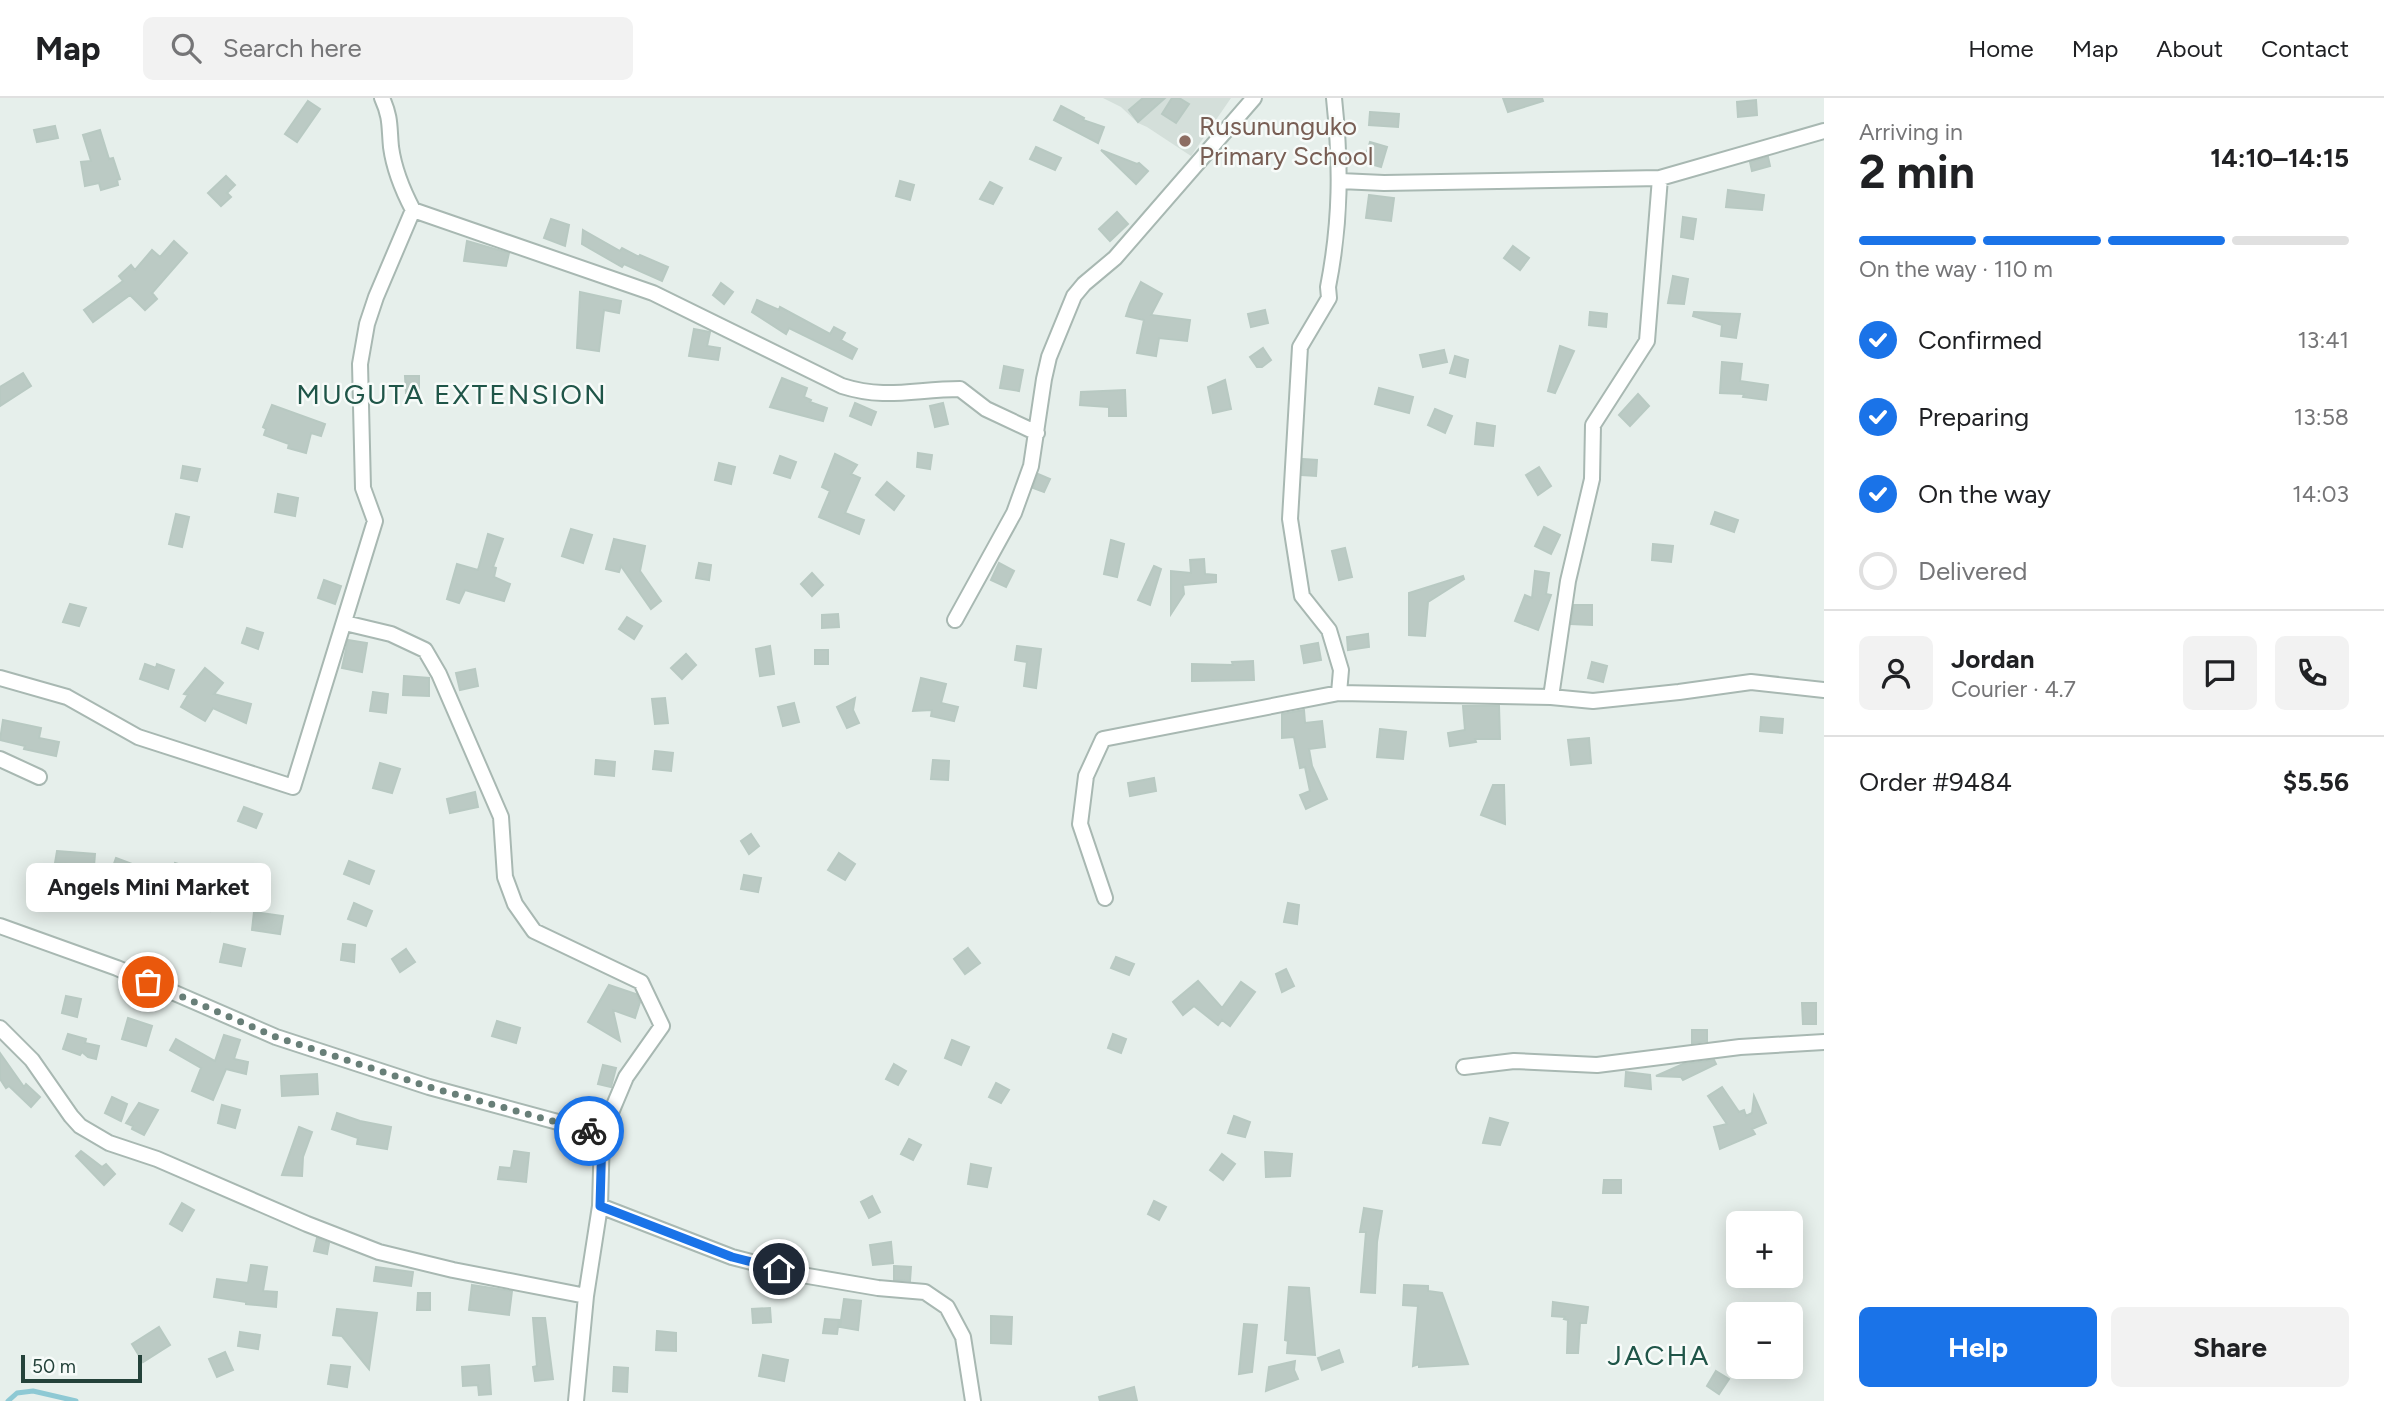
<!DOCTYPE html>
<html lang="en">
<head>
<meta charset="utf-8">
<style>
  body { margin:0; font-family:Figtree,sans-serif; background:#f2f2f2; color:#202124; height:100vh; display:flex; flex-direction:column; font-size:26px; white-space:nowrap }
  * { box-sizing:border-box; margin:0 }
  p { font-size:23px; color:#757577 }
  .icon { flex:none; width:38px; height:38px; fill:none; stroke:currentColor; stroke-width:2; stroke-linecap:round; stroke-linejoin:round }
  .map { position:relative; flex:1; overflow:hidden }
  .side { display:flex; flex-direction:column; background:#fff; width:560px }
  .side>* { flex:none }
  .buttons { position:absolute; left:1726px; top:1113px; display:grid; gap:14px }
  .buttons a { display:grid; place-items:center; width:77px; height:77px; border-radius:10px; background:#fff; box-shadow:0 4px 18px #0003; font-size:35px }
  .scale { position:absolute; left:21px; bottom:18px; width:121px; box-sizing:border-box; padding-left:7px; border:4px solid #24423a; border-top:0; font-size:19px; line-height:24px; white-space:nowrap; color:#24423a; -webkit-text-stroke:5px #f7fbf9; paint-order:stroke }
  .pin { position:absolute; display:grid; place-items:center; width:60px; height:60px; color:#fff; margin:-30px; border:4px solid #fff; border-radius:50%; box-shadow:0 2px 7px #0007 }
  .courier { position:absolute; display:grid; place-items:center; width:70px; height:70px; margin:-35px; border:5px solid #1a73e8; border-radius:50%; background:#fff; color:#222; box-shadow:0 2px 9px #0007 }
  .bubble { position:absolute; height:49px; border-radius:10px; background:#fff; box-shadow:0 4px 18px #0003; font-size:23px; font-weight:700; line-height:49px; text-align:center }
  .head em { font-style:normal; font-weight:700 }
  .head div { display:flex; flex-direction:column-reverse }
  .head { display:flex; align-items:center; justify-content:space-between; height:119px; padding:0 35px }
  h1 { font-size:46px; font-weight:700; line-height:52px }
  .bar { display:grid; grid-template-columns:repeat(4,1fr); gap:10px 7px; align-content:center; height:84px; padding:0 35px }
  .bar i { height:9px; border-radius:5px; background:#e0e0e0 }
  .bar .selected { background:#1a73e8 }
  .bar p { grid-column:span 4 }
  .line { display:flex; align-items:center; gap:18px; padding:0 35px; border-top:2px solid #e0e0e0 }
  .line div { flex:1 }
  .round { display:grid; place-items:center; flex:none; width:74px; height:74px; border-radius:10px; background:#f2f2f2 }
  ol { padding:0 35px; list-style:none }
  li { display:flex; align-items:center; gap:21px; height:77px }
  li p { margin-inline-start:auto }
  li .icon { padding:7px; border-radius:50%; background:#1a73e8; color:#fff; stroke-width:4 }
  li:last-child { color:#757577 }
  li i { width:38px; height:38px; border:4px solid #e0e0e0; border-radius:50% }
  .primary-button { display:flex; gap:14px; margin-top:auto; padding:14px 35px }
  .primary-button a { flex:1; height:80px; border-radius:10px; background:#1a73e8; color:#fff; font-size:28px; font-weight:700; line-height:80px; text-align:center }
  .primary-button a+a { background:#f2f2f2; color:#202124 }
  header { display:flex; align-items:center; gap:42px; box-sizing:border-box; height:98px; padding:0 35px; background:#fff; border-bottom:2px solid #e0e0e0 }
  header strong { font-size:33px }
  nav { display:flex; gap:38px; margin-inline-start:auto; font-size:24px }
  .search { width:490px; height:63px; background:#f2f2f2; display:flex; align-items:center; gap:18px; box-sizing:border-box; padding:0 24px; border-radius:10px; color:#757577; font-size:26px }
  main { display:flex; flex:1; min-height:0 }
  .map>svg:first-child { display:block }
  .built { fill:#d4dfda }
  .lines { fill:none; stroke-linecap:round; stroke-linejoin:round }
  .stream { stroke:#8ec9d4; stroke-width:5 }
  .building { fill:#bbcac4; stroke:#b8c9c2; stroke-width:2 }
  .street-casing { stroke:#a8b8b2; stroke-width:18 }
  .street { stroke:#fff; stroke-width:14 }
  .done { stroke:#687f78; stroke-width:7; stroke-dasharray:0 12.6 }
  .route { stroke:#1a73e8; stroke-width:9 }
  .education-dot { fill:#8d6e63; stroke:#f7fbf9; stroke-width:2.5 }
  .labels { text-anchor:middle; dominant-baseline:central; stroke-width:5; stroke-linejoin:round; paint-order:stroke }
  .education-label { font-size:26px; fill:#785e54; stroke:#f7fbf9; text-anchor:start }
  .neighbourhood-label { font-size:28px; letter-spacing:2px; fill:#1f5548; stroke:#f7fbf9 }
</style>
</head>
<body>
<header>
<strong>Map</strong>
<div class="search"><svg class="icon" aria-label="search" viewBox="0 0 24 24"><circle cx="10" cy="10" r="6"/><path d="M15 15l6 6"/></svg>Search here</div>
<nav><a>Home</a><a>Map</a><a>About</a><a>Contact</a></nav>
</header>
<main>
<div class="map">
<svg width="1824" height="1303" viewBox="0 0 1824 1303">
  <rect width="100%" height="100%" fill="#e6efeb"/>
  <path class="built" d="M1103,0H1231L1191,58L1147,29L1138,25L1121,9Z"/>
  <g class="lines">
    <path class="stream" d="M8,1303L17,1295L33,1293L76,1303"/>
  </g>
  <path class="building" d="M1143,0H1165L1138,24L1129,12Z
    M1172,0H1179L1189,6L1176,25L1162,16Z
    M1503,0H1542L1543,3L1508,14Z
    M1756,2L1757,17L1738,19L1737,4Z
    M308,3L320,11L297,44L285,36Z
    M1061,8L1084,20L1083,22L1104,29L1098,45L1054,22Z
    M1370,14L1399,16L1398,29L1369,27Z
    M55,28L58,40L37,44L34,32Z
    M100,32L109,61L113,60L120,81L117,82L118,87L101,92L99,85L85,88L81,64L91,63L83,37Z
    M1370,44L1387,49L1381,69L1364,64Z
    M1036,49L1061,60L1055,72L1030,61Z
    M1101,52L1137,66L1139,65L1148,73L1136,86Z
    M1768,59L1770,68L1752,73L1750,64Z
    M226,78L235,87L227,95L231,99L221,108L208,95Z
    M900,83L914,87L910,102L896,98Z
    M990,84L1002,90L993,106L980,101Z
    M1728,92L1764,97L1762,112L1726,109Z
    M1369,97L1394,100L1391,123L1366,120Z
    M1117,114L1128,126L1110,143L1099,131Z
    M1683,119L1696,121L1693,141L1681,139Z
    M551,121L569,127L565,148L544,140Z
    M583,132L620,153L622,150L639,159L640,157L668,169L662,183L624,166L622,169L582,146Z
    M174,143L187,155L152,195L157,201L145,212L130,197L93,224L84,212L123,183L119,178L131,167L135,172L152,152L160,159Z
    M467,143L509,155L506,168L464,163Z
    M1513,148L1529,160L1520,172L1504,160Z
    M1673,178L1688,181L1684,206L1668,205Z
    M1141,184L1162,196L1151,217L1190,222L1187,243L1159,240L1156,258L1137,255L1144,222L1126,218L1130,206Z
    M721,185L733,194L724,206L713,197Z
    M580,194L621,203L619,215L604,212L599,253L577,250Z
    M757,202L779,212L780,209L830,236L834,229L845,235L841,242L857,251L852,261L789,230L786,236L752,214Z
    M1265,212L1268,225L1251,229L1248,216Z
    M1590,214L1607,216L1606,229L1589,227Z
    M1694,214L1740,216L1736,240L1721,238L1722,227L1693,218Z
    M694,231L710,234L707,248L720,250L718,262L689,258Z
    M1560,248L1574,253L1555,295L1548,293Z
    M1263,250L1271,262L1262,269H1257L1250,259Z
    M1444,252L1447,264L1423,269L1420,257Z
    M1455,258L1468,262L1465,279L1450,275Z
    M1722,264L1742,266L1740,283L1768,287L1766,302L1743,299L1744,296L1720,295Z
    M1004,268L1023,272L1019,293L1000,290Z
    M23,275L31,288L0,308V289Z
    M405,278H419V294L406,295Z
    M782,280L807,290L804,299L811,302L810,304L827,310L823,323L770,309Z
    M1225,282L1231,311L1213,315L1208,289Z
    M1379,290L1413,299L1409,315L1375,306Z
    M1125,292L1126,318H1109V309L1080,307L1081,294Z
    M1638,296L1649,308L1630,328L1619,317Z
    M855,305L876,314L871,327L850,318Z
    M943,305L948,326L935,329L930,308Z
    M272,307L325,326L321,338L311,335L306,355L288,350L289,346L264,337L266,331L263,329Z
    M1435,311L1452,318L1445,335L1428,327Z
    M1477,325L1495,328L1493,348L1475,346Z
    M918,355L932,357L930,371L917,369Z
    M835,356L857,367L851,376L860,380L845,415L864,422L859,436L819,419L830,393L822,389Z
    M780,358L796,364L790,380L774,375Z
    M1303,361L1317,362L1316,378L1302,377Z
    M719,365L735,369L731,386L715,382Z
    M183,368L200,371L197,383L181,380Z
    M1539,369L1551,388L1538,397L1526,377Z
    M1038,376L1050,381L1044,394L1033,390Z
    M887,384L904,398L894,412L876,397Z
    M278,396L298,400L295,418L275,414Z
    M1715,414L1738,422L1734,434L1711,426Z
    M176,416L189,419L182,449L169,446Z
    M1544,429L1560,437L1551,456L1535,448Z
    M571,431L592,437L583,465L562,458Z
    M488,436L503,441L493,469L496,470L494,479L510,486L504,503L465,492L459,505L447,501L457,466L478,472Z
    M614,441L645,448L640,473L661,503L651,511L621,468L619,474L606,471Z
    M1111,442L1124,446L1117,479L1104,476Z
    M1653,446L1673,448L1671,464L1652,462Z
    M1345,450L1352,479L1339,482L1332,453Z
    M1204,461L1205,476L1216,477V484L1183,487L1184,496L1171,516V473L1191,475L1190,462Z
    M699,465L711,467L709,482L696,480Z
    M999,465L1014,473L1006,489L991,482Z
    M1154,468L1161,471L1150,507L1138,502Z
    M1535,473L1549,475L1546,496L1551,497L1538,532L1515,523L1525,497L1532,500Z
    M812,475L823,487L812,498L801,486Z
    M1463,478L1464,481L1428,504L1425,538L1409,537V495Z
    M324,482L341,488L335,506L318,500Z
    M70,506L86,510L79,528L63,524Z
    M1574,507H1592V527L1571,526Z
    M838,516L839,529L822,530V517Z
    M627,519L642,528L634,541L619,531Z
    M247,530L263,535L258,551L242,545Z
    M1368,536L1369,549L1348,552L1347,539Z
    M348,542L367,545L362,574L342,570Z
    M1318,545L1321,562L1304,565L1301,548Z
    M770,548L774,576L760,578L756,551Z
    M1017,548L1041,551L1036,590L1024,588L1027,564L1015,562Z
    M815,552H828V566H815Z
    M686,556L696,567L682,581L671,570Z
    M1253,563L1254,582L1192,583V566L1233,567L1232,564Z
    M1592,564L1607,568L1603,584L1588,580Z
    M145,566L156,570L157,566L174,572L168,591L140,581Z
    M205,570L223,585L214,596L251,606L246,625L213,610L205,623L181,609L188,597L184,596Z
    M475,571L478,588L460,592L456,575Z
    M404,578L429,580V598L403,597Z
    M921,580L946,586L941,605L958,609L954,623L931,618L932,612L913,613Z
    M373,594L388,596L386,615L370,613Z
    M665,600L668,625L655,626L652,601Z
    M855,600L853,612L859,625L847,630L837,609Z
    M794,605L799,624L783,628L778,609Z
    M1463,608H1499L1500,641H1475L1476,644L1450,648L1448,635L1465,632Z
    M1304,612L1305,625L1322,623L1325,649L1309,651L1312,668L1327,701L1306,711L1300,697L1310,693L1305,669L1300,670L1294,639L1282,640V616Z
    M1761,619L1783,621L1782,635L1760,633Z
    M3,622L41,630L39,640L59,644L56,658L24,651L25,648L0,642Z
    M1380,631L1406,634L1403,661L1377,659Z
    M1589,640L1591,665L1571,667L1568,642Z
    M655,653L673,655L671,673L653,671Z
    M596,662L615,664L614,678L595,676Z
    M933,662L949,663L948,682L931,681Z
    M380,665L400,671L392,695L373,690Z
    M1154,680L1156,693L1130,698L1128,685Z
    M1493,687H1504L1505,726L1481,717Z
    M475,694L478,709L450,715L447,701Z
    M244,709L262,716L256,730L238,723Z
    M751,736L759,748L749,756L741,743Z
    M57,753L95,756L94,768L55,765Z
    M839,755L855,766L845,782L828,772Z
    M116,760L135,767L126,791L133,792L130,806L102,799Z
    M349,763L374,773L369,786L344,776Z
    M175,765L207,775L200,795L215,800L210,813L153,794L158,780L169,783Z
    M744,777L761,780L758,794L741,791Z
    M354,805L372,813L366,828L348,821Z
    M1288,805L1299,807L1297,826L1284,824Z
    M254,814L283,818L280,836L252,832Z
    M224,846L245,851L241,868L220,864Z
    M343,846L355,847L354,864L341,862Z
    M968,850L980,865L965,876L954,861Z
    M406,851L415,864L400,874L392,861Z
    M1116,859L1134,866L1129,877L1111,870Z
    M1286,871L1294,888L1282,894L1276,876Z
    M1198,883L1222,910L1241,884L1255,894L1230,928L1222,922L1218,927L1194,908L1183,917L1173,904Z
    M609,887L636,896L640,904L635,920L613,912L620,943L588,924Z
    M66,898L81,901L77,919L62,915Z
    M1802,905H1816V926H1803Z
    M128,920L152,928L146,948L122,941Z
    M497,923L520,930L516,945L492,938Z
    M1692,932H1707V943L1692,945Z
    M68,936L86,941L85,945L99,948L96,961L88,959L82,954L80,957L63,951Z
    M1113,936L1126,941L1121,955L1108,950Z
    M224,937L240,942L234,961L248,964L246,976L226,971L213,1002L192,993L201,970L170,952L176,941L215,963Z
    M952,942L969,949L961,967L945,960Z
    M0,955L24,989L26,986L40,999L31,1009L9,988L6,990L0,981Z
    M1714,962L1716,966L1683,982L1681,979L1656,978L1683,966Z
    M894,966L906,973L898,987L886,981Z
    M603,967L616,970L611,989L598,986Z
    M1626,974L1650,977L1651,991L1625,988Z
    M317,976L318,996L282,998L281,978Z
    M996,985L1009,992L1001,1005L989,999Z
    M1722,989L1739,1014L1744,1012L1746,1018L1752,1015L1754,998L1766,1025L1752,1031L1755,1036L1720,1051L1714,1029L1727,1026L1708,998Z
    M112,999L127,1006L121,1023L105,1015Z
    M139,1005L158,1012L144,1037L132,1031L133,1028L126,1025Z
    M222,1007L240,1012L235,1030L218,1025Z
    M337,1015L360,1023L391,1029L387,1051L357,1046L358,1040L332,1031Z
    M1234,1018L1250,1024L1245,1039L1228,1035Z
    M1490,1020L1508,1025L1500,1047L1483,1045Z
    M299,1029L312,1034L303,1059L302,1078L282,1077Z
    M909,1041L921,1047L913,1062L901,1056Z
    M81,1053L102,1069L106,1066L115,1076L104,1087L76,1058Z
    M514,1053L529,1055L526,1084L498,1081L500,1069L511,1070Z
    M1265,1054L1292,1056L1290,1078L1266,1079Z
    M1222,1056L1235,1066L1223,1082L1210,1072Z
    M971,1066L991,1070L987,1089L968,1086Z
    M1604,1082H1621V1095H1603Z
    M872,1098L880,1114L869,1120L861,1104Z
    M1154,1103L1166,1109L1159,1122L1148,1116Z
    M182,1105L194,1112L182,1133L170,1126Z
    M1364,1110L1382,1113L1377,1144L1375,1195L1361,1194L1366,1134H1360Z
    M317,1140L329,1145L327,1156L314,1153Z
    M891,1144L893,1165L873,1167L870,1147Z
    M251,1167L267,1169L263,1193L277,1194L276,1209L246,1206V1204L214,1199L217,1181L248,1185Z
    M894,1168L911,1169L910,1183L894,1182Z
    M376,1169L413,1174L411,1188L374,1183Z
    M472,1187L512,1193L509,1217L469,1212Z
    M1404,1187L1428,1188V1193L1442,1195L1468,1266L1419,1269V1266L1413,1268L1418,1208L1403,1207Z
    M1289,1189L1309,1190L1315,1257L1287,1255L1288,1243L1285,1242Z
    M418,1195H430V1212H417Z
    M844,1201L861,1203L858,1232L840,1229Z
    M1553,1204L1588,1209L1586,1225H1580L1578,1255H1567L1568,1222L1564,1221L1565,1219L1552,1218Z
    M770,1210L771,1224L753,1225L752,1211Z
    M337,1211L377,1215L369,1271L342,1238L333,1237Z
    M991,1218L1012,1219L1011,1246L991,1245Z
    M533,1220H545L553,1281L535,1283L533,1269L537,1268Z
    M825,1221L839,1222L837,1236L823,1235Z
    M1244,1226L1257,1227L1252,1274L1239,1276Z
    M159,1229L170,1247L143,1264L132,1246Z
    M657,1233L676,1235V1253L656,1252Z
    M240,1234L260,1237L258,1251L238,1248Z
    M1339,1252L1343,1264L1322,1272L1318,1260Z
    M225,1254L233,1272L217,1279L209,1261Z
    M763,1257L788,1262L784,1283L759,1278Z
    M1295,1263L1294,1272L1298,1281L1266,1293L1269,1269Z
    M331,1267L350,1269L347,1289L328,1286Z
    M489,1267L491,1296L479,1297L478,1287L463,1288L462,1269Z
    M614,1269L628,1270L627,1294L613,1293Z
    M1716,1273L1729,1281L1719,1296L1707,1288Z
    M1134,1289L1137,1303H1100L1099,1299Z"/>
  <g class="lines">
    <g class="street-casing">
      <path id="street" d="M382,0C391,20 389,28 391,49C394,71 403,93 413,112L653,195L842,288C886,302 915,291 960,291L986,311L1037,335
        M1334,0C1341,66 1341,123 1328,189L1329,200L1300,249L1290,421L1302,498L1329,532L1341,572L1339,595
        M1340,83L1384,85L1660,80L1824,33
        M955,522L1014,415L1031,368L1044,281L1049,259L1074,198L1084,186L1115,160L1254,0
        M345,525L391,536L425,552L439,576L501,719L505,779L515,806L534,833L641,884L662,928L626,979L602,1036L600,1108L586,1198L576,1303
        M0,580L67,599L138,639L293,689L375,423L363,390L360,266L367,226L376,199L413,112
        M1551,599L1568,483L1592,381L1593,327L1647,243L1660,80
        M0,661L39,679
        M1105,800L1080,726L1086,678L1103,641L1339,595L1551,599L1593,603L1679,594L1751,584L1824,592
        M0,828L117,870L276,939L429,989L602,1036
        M0,930L32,962L71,1018L80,1028L109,1045L157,1061L307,1126L379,1154L453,1172L586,1198
        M1464,969L1514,963L1597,967L1740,949L1824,944
        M600,1108L732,1159L802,1177L878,1190L925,1194L947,1209L963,1239L973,1303"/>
    </g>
    <use href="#street" class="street"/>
  </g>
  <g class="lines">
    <path class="done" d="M148,884L276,939L429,989L589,1033"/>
    <path class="route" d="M589,1033L602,1036L600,1108L732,1159L779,1171"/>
  </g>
  <circle class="education-dot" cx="1185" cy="43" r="7"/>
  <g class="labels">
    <g class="education-label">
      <text x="1199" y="28">Rusununguko<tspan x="1199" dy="30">Primary School</tspan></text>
    </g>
    <g class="neighbourhood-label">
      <text x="452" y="296">MUGUTA EXTENSION</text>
      <text x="1659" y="1257">JACHA</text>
    </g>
  </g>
</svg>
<div class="buttons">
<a>+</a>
<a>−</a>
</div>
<div class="scale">50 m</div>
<div class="pin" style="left:148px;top:884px;background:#ea580c"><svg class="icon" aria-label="bag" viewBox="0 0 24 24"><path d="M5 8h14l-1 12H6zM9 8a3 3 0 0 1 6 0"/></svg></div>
<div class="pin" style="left:779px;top:1171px;background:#1f2937"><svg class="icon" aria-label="home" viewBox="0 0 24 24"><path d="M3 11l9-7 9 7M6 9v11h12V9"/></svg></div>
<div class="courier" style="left:589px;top:1033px"><svg class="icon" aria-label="bike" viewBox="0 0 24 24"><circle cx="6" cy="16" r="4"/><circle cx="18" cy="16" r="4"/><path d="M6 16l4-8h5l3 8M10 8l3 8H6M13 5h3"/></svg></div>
<div class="bubble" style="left:26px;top:765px;width:245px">Angels Mini Market</div>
</div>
<section class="side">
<div class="head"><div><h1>2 min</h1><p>Arriving in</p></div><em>14:10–14:15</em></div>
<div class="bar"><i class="selected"></i><i class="selected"></i><i class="selected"></i><i></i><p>On the way · 110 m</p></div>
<ol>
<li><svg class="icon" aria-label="check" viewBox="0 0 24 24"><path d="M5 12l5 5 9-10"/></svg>Confirmed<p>13:41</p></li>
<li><svg class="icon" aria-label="check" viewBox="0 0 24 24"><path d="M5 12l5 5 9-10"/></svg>Preparing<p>13:58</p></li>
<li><svg class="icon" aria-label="check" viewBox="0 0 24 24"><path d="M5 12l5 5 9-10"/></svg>On the way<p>14:03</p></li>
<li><i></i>Delivered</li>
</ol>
<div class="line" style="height:126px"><a class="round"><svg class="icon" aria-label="person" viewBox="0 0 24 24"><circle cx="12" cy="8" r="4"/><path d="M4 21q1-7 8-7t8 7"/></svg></a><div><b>Jordan</b><p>Courier · 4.7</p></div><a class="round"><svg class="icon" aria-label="chat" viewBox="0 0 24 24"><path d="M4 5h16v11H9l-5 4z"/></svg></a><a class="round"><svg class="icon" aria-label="phone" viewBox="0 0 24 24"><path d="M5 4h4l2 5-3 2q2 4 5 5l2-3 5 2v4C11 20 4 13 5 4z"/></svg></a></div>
<div class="line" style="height:91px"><div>Order #9484</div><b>$5.56</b></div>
<div class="primary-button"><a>Help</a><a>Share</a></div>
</section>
</main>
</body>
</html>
